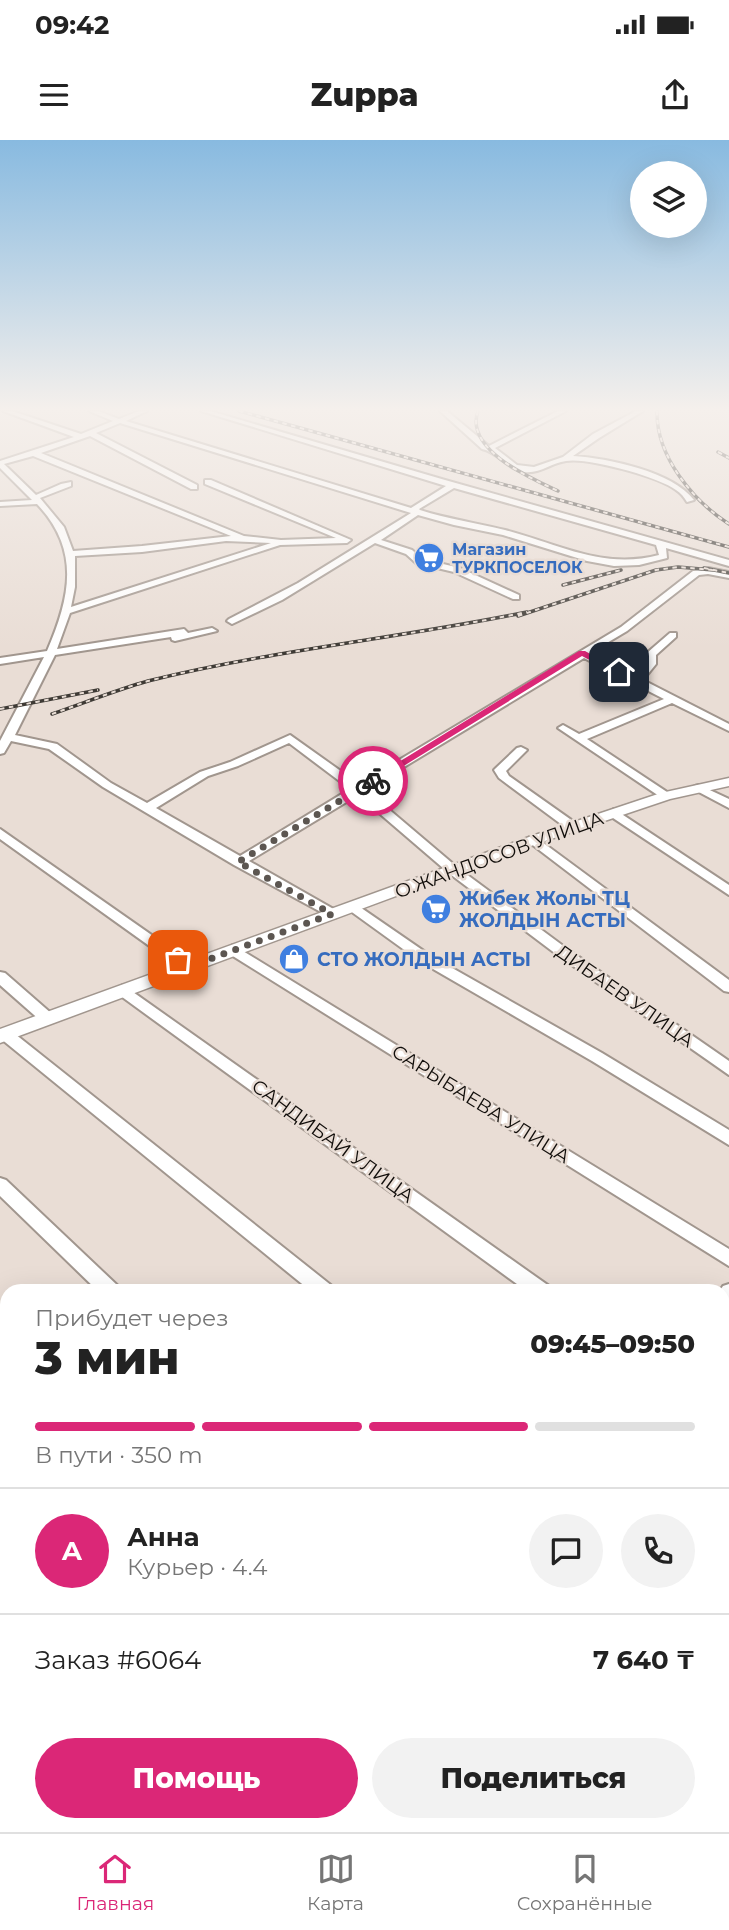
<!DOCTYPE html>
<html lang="ru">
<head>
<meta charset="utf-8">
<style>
  body { margin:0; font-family:Montserrat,sans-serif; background:#f2f2f2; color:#222; height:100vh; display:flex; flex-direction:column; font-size:26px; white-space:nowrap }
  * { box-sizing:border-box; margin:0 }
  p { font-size:23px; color:#767676 }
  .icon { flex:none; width:38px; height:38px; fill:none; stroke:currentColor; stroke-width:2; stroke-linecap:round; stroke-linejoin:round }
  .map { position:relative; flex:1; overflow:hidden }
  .drawer { position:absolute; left:0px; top:1144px; width:730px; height:548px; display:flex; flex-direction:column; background:#fff; border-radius:21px 21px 0 0; box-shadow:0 7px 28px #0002 }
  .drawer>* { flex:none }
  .fabs { position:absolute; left:630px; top:21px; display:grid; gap:14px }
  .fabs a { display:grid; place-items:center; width:77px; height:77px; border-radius:50%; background:#fff; box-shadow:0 7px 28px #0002; font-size:35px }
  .pin { position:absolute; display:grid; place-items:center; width:60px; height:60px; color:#fff; margin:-30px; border-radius:14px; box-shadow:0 4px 10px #0006 }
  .courier { position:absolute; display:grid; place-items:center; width:70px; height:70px; margin:-35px; border:5px solid #db2777; border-radius:50%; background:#fff; color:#222; box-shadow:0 2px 9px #0007 }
  .headline em { font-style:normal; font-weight:800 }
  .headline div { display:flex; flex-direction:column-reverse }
  .headline { display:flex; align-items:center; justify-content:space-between; height:119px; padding:0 35px }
  h1 { font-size:46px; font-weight:800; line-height:52px }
  .bar { display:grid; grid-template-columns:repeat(4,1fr); gap:10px 7px; align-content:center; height:84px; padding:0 35px }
  .bar i { height:9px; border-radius:5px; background:#e0e0e0 }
  .bar .active { background:#db2777 }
  .bar p { grid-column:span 4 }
  .line { display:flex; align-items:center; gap:18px; padding:0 35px; border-top:2px solid #e0e0e0 }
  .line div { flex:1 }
  .round { display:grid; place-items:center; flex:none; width:74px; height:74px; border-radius:37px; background:#f2f2f2 }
  .action { display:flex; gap:14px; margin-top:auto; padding:14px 35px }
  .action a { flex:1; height:80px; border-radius:42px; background:#db2777; color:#fff; font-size:28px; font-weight:800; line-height:80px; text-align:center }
  .action a+a { background:#f2f2f2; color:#222 }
  .status { display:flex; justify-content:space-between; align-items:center; height:49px; padding:0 35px; background:#fff; direction:ltr }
  .status svg { height:19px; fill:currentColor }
  header { display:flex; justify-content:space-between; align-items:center; height:91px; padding:0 35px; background:#fff; font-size:32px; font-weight:800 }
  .menu { display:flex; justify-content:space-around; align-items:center; height:98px; border-top:2px solid #e0e0e0; background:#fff; font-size:19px; color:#767676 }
  .menu a { display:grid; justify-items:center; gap:4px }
  .menu .active { color:#db2777 }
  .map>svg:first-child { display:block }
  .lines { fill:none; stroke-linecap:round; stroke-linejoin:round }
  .minor-casing { stroke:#a1968e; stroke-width:4 }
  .major-casing { stroke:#a1968e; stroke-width:3 }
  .minor { fill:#fff; fill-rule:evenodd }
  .major { fill:#fff; fill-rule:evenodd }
  .rail-casing { stroke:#3e3a35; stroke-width:3.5 }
  .rail { stroke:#e9ddd5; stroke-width:2; stroke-dasharray:4.5; stroke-linecap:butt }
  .route { fill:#db2777 }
  .done { stroke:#5c5651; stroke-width:7; stroke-dasharray:0 12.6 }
  .labels { text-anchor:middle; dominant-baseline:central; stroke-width:5; stroke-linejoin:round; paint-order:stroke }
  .far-shop-label { font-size:16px; font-weight:bold; fill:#366cbe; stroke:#e9ddd5; text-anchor:start }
  .street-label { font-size:19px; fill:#100d0a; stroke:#e9ddd5 }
  .shop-label { font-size:19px; font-weight:bold; fill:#366cbe; stroke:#e9ddd5; text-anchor:start }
</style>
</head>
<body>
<div class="status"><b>09:42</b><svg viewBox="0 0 49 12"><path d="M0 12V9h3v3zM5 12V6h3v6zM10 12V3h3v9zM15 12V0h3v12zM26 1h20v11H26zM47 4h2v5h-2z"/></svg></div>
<header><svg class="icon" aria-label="menu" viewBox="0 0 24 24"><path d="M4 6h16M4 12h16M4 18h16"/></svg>Zuppa<svg class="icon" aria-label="share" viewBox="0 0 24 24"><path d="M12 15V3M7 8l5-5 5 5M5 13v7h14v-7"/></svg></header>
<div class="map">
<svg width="729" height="1692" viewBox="0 0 729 1692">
  <rect width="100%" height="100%" fill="#e9ddd5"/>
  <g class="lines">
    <g class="minor-casing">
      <path id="minor" d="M3,271H12L81,294L113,281L89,271H98L119,279L139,271H147L126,281L411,368L446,346L201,271H210L445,340L729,420V426L666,408L667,418L639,425L614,426L587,421L503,395L454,385L418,375L381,400L412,410L422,419L460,428L519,455V459H513L454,432L416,423L406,414L375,403L282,460L232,484L227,481L229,479L298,443L411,373L120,283L96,293L197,345V349H191L90,296L41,313L244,396L281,400L336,398L205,344V340H211L351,400L347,403L280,405L70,473L57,509L184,489L188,493L212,488L217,491L175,501L172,500L171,497L55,515L15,595L57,604L111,643L147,663L200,632L230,622L290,595L359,644L621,487L693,431L708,428L729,432V438L708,434L699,435L627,491L590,513L636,536L646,524L648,512L670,493H676V497L656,515V524L643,540L729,584V591L672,563L587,599L670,654V658H662L558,588L563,585L579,594L664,559L584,518L366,650L458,728L566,808L729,921V935L556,814L450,734L358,655L249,721L337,771L339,774L337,777L332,778L234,725L103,647L49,609L11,601L4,613L0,614V601L44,517L0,524V518L47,511C70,458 81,410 37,364L0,366V362L32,360L0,328V321L74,297ZM33,316L231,396L142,406L73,411L64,387L40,358L71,346V342L61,344L36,355L4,324ZM454,348L656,405L659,415C603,430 559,404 505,390C477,383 448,379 420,370L419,369ZM226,401L271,403L71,467L75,447V416L142,412ZM289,603L350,649L240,716L156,668L208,636L238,626Z
        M440,271H447L489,306L558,271H566L495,308L517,325L534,327L563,317L593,294L636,271H643L599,298L573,316C608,318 673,332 694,360L687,362C684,357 681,353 676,350C659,337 587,317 566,321C551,323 540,334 524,332C507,329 498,312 482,309Z
        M521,607L527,610L506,631L509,636L577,684L579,687L577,690H569L499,638L494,630L496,628L517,608Z
        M699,645L729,659V668L695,650V646Z
        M614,669L729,745V755L610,676L608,673Z
        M0,689L193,824L195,827L193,830H183L0,699Z
        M534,696L729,840V852L724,851L530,703L528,700L530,697Z
        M354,763L431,816L602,913L729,990V1005L592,921L421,822L349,770L347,767Z
        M233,805L729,1109V1126L228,813L226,810Z
        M0,832L5,833L52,874L54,878L52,882H42L0,845Z
        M123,845L549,1146L552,1152H528L118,854L116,850Z
        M5,889L10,890L332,1146L335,1152H312L0,898V890Z
        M0,1038L6,1040L118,1146L121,1152H99L0,1056Z
        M729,1144V1167L723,1169V1152H719L723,1146Z
        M0,1252L7,1254V1278L0,1275Z
        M723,1270L729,1273V1295L723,1292Z
        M723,1455L729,1458V1482L723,1479Z
        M0,1534L7,1536V1564L0,1562Z
        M723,1683L726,1692H698L695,1685H723Z
        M100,1685H127L129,1692H103Z
        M361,1685H387L384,1692H359Z
        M391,1685H419L421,1692H394Z"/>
    </g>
    <g class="major-casing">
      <path id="major" d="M729,638V646L670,659L539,703L0,903V889L529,697L661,653Z"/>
    </g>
    <use href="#minor" class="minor"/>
    <use href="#major" class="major"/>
    <g class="rail-casing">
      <path id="rail" d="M239,271L729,407
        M478,271C464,309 530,338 558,351
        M657,271C656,316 693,361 729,384
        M718,312L729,318
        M704,428L729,433
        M563,445L621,430
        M518,476L656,430L678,427L713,430
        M0,569L98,550
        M52,574C84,563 116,550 148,541C273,510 401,498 527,472"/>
    </g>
    <use href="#rail" class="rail"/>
  </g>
  <linearGradient id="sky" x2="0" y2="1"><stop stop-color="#88bae0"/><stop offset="0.53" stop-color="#f5f0ec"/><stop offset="1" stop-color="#f5f0ec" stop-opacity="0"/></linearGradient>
  <rect width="729" height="508" fill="url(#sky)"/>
  <path class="route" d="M579,511H585L623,532L616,534L582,516L376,643L368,641Z"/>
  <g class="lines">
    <path class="done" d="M178,820L188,827L332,774L238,722L373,641"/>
  </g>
  <defs>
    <g id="supermarket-disc" transform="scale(1.575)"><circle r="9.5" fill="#3f7fe0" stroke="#e9ddd5"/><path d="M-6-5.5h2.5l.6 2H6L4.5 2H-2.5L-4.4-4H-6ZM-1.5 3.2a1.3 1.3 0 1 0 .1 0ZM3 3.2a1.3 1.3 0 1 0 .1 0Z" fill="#fff"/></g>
    <g id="shop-disc" transform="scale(1.575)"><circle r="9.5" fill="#3f7fe0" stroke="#e9ddd5"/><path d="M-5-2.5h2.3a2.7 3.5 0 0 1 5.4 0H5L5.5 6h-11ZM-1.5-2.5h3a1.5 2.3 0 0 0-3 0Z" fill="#fff"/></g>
  </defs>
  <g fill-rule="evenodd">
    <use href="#supermarket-disc" x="429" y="418"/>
    <use href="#supermarket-disc" x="436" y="769"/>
    <use href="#shop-disc" x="294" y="819"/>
  </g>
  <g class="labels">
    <g class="far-shop-label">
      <text x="452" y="409">Магазин<tspan x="452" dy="18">ТУРКПОСЕЛОК</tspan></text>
    </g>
    <g class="street-label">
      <text transform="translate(499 715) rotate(-20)">О.ЖАНДОСОВ УЛИЦА</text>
      <text transform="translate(625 856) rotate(35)">ДИБАЕВ УЛИЦА</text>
      <text transform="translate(481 964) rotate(32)">САРЫБАЕВА УЛИЦА</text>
      <text transform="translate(333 1001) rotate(36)">САНДИБАЙ УЛИЦА</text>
    </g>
    <g class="shop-label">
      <text x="459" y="758">Жибек Жолы ТЦ<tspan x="459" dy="22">ЖОЛДЫН АСТЫ</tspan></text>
      <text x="317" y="819">СТО ЖОЛДЫН АСТЫ</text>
    </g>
  </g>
</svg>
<div class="fabs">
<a><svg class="icon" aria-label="layers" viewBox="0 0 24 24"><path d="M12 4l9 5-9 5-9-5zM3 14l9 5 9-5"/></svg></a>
</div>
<div class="pin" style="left:178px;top:820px;background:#ea580c"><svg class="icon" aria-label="bag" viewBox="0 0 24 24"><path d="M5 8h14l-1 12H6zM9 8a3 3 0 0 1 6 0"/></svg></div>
<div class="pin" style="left:619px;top:532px;background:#1f2937"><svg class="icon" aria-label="home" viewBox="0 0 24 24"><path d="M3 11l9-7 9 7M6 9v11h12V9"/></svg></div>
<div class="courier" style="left:373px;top:641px"><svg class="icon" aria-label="bike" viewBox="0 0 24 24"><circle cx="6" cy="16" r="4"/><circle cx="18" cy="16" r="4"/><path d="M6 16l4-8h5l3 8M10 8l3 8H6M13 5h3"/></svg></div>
<section class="drawer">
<div class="headline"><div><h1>3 мин</h1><p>Прибудет через</p></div><em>09:45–09:50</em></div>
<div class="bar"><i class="active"></i><i class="active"></i><i class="active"></i><i></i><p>В пути · 350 m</p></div>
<div class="line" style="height:126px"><b class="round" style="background:#db2777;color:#fff">А</b><div><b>Анна</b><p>Курьер · 4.4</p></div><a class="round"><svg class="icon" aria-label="chat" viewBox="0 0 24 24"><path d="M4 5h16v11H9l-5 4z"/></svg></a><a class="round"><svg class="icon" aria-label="phone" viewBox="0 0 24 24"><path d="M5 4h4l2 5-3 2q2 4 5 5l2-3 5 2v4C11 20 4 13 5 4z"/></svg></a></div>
<div class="line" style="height:91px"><div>Заказ #6064</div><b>7 640 ₸</b></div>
<div class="action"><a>Помощь</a><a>Поделиться</a></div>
</section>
</div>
<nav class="menu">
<a class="active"><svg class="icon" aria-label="home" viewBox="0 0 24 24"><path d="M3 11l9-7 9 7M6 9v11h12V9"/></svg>Главная</a>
<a><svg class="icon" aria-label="map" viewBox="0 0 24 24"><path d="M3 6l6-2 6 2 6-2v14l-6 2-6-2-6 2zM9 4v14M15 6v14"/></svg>Карта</a>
<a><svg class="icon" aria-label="saved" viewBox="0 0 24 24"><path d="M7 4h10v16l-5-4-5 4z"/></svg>Сохранённые</a>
</nav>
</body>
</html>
